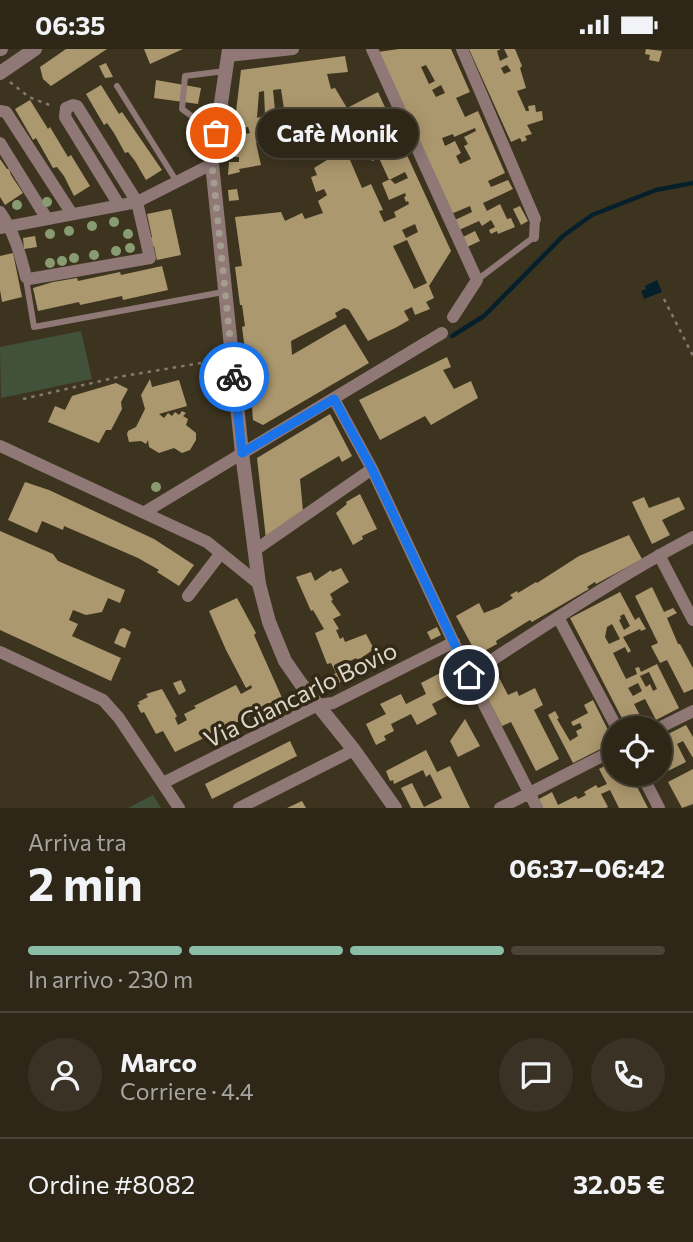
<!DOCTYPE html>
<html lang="it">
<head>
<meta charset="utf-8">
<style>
  body { margin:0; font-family:Commissioner,sans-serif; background:#3a3325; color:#f1f3f6; height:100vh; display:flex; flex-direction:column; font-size:26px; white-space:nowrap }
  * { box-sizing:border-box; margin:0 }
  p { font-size:23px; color:#a7a5a2 }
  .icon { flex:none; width:38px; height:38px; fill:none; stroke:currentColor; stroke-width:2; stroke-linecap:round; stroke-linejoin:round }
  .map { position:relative; height:759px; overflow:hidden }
  .panel { display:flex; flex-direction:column; background:#2e2718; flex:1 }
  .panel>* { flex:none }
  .tools { position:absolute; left:602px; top:667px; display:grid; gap:14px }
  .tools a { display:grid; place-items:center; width:70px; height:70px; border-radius:50%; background:#2e2718; box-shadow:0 4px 18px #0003,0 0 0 2px #494437; font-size:35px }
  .pin { position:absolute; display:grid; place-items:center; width:60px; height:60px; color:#fff; margin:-30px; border:4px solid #fff; border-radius:50%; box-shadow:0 2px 7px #0007 }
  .courier { position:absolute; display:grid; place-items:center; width:70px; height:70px; margin:-35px; border:5px solid #1a73e8; border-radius:50%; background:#fff; color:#222; box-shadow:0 2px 9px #0007 }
  .bubble { position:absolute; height:49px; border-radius:24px; background:#2e2718; box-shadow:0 4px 18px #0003,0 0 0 2px #494437; font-size:23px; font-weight:700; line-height:49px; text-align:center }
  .headline em { font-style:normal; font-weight:700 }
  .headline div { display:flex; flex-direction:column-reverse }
  .headline { display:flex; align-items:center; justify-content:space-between; height:119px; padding:0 28px }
  h1 { font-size:46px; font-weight:700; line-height:52px }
  .bar { display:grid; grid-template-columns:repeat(4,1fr); gap:10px 7px; align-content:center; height:84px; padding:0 28px }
  .bar i { height:9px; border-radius:5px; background:#494437 }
  .bar .active { background:#8abfa5 }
  .bar p { grid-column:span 4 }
  .line { display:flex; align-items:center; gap:18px; padding:0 28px; border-top:2px solid #494437 }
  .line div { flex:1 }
  .round { display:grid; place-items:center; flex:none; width:74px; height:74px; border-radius:37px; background:#3a3325 }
  .status { display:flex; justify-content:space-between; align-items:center; height:49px; padding:0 35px; background:#2e2718; direction:ltr }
  .status svg { height:19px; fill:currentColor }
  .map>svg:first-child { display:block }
  .green { fill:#42513a }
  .water { fill:#06202b }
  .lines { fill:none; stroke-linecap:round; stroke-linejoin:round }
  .stream { stroke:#06202b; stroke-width:4.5 }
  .building { fill:#ac986e; fill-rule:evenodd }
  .path { stroke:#827b6b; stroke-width:2.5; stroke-dasharray:3.5 5; stroke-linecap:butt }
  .service { stroke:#8f7876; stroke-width:6 }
  .pedestrian { stroke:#8f7876; stroke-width:10 }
  .minor { stroke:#8f7876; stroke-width:12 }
  .tertiary { stroke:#8f7876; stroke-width:14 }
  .tree { fill:#899c71 }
  .done { stroke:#a49d8e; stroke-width:7; stroke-dasharray:0 12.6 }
  .route { stroke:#1a73e8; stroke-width:9 }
  .labels { text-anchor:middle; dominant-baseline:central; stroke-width:7; stroke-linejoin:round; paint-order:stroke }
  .street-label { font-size:24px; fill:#dbd6ca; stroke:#322a16 }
</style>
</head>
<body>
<div class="status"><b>06:35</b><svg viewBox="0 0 49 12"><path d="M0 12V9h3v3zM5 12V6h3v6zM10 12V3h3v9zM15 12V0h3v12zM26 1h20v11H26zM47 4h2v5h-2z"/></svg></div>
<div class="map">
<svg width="693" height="759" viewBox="0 0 693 759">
  <rect width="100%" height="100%" fill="#3d3420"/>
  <path class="green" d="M81,282L92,330L1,349L0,298Z
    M153,746L161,759H128Z"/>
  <path class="water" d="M657,231L662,243L644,250L641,242L646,240L645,237Z"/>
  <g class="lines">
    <path class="stream" d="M452,287L484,267L563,187L592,166L656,141L693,134"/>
  </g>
  <path class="building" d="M66,0H107L51,37L43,30L40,18Z
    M144,0H183L150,15Z
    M399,0H451L470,43L456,49L465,68L478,62L505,124L488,132L491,138L508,131L513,140L483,154L487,162L500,155L507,170L511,169L515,178L498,185L497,182L491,185L489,181L495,178L491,171L482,177L479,172L459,181L455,171L472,163L470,157L451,165L378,3ZM426,16L435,32L429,35L421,18ZM441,36L445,44L436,48L432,41ZM475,79L476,82L464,88L468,95L464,97L471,110L460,115L456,107L461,104L455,92L445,97L442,89L453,85L454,88Z
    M469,0H501L497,2L500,12L508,8L504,0H515L522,17L520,19L526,39L517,42L526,62H529L528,57L535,56L536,63L542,62L543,71L527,76L532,85L525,87L527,91L522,93L520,89L511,93ZM507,16L511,22L504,25L501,19Z
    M646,0L662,2L659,13L649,11L650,6L645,5Z
    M345,7L348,23L327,25L331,40L335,39L347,59L305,76L308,82L267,101L264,92L256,94L261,116L239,120L240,123L228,126L229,113H239V108H229L232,88L250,84L248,78L236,79L237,71H235L241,21ZM281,40L284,60L278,62L279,70L276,71L273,41ZM264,42L265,66L257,69L259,43Z
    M106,14L113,28L105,29L99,17Z
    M156,31L201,39L198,55L154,49Z
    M101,36L119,65L122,63L162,121L146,131L135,112L128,103L125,104L114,84L107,74L104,76L86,45Z
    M378,43L451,202L429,237L434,249L426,253L430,260L415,266L412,258L404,262L409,271L397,278L368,292L349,261L344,259L335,264L337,268L291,292L292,306L345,275L369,314L263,376L253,371L248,308L246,309L242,278L245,277L242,256H240L235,218L242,217L235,168L281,163L285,172L302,164L305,170L323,164L318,152L327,146L324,140L316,143L311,128L317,126L314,119L327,111L323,101L332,97L336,108L347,104L362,139L371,135L383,161L379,162L384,173L396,168L394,163L409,155L408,152L406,153L404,148L406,147L405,144L389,151L382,134L390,130L395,135L408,129L405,123L389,131L379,109L372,112L347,59ZM376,86L378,94L373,96L370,89ZM415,175L418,183L406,189L402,181ZM407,191L427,234L414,240L393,197Z
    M30,51L48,80L50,78L68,108L71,106L90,137L74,147L64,127L57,118L53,119L36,89L33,91L15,60Z
    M0,110L7,120H9L11,126L23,144L5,156L0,148Z
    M237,140L239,151L229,152L228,141Z
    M520,157L528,172L521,176L513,160Z
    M171,160L181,206L157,211L154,197L151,198L149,189L152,188L147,165Z
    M475,182L480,192L467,198L463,188Z
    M35,187L37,198L24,200L23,189Z
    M13,204L22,248L2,253L0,241V207Z
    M162,217L168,241L123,251L122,247L80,256L79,253L38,262L33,239L53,233L77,229L78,232L120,223L121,226Z
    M447,308L451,318L443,321L454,340L471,332L478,349L431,376L425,367L380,391L359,351Z
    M150,330L152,338L179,331L187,357L159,365L164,369L168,364L172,367L175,363L179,366L182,362L186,364L183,367L188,370L186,376L196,384V391L190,401L182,404L174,399L159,404L149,398L148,391L146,395L141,392L129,393L127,385L128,382L136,378L145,360L141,346Z
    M116,334L128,340L121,353L122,360L111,381H106L99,394L48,373L55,357L65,361L72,347Z
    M330,365L352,407L342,413L339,407L300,430L303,462L266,490L257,409Z
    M25,433L49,441L154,490L194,516L179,537L157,523L159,521L138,509L64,477L63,481L42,472L37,484L8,471Z
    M360,445L377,480L362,487L363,490L353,496L336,464L347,455L346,453Z
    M644,448L649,459L679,448L685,460L662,471L670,486L652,495L632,453Z
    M0,482L53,505L58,512L125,541L120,554L108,549L102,563L86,566L73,561L69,571L78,575L72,587L121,609L111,632L0,581Z
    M629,486L642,510L596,535L595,533L587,538L589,540L532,573L530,571L496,592L497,595L477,606L456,567L479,554L484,564L499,558L513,549L510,546L517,542L518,544L536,533L537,534L579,507Z
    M341,519L349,533L330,545L333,551L331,552L341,566L333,570L339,580L336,581L340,590L343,588L345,593L366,585L374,600L357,612L356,609L346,614L345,617L349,627L336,636L331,627L336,624L331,614L327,615L315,584L324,580L313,561L311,562L296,528L311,523L315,532L331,521L332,523Z
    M652,538L664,563L673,559L677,564L667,569L678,595H680L693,619V640L684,644L667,611L660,614L651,597L658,594L635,547Z
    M620,543L635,571L639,568L646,580L641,582L640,580L623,588L631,602L628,604L625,598L613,604L626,630L637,625L635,619L639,618L641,623L657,615L679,659L656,671L645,650L634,655L645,676L640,679H627L570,569ZM624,565L630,577L624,581L619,571L621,570L620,567ZM612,575L620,590L609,595L605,588L607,578ZM649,623L657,640L653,642L650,635L646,638L640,627ZM638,634L642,642L633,647L628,639Z
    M237,549L256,584L254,586L283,651L175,703L163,682L156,685L144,663L141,664L137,656L140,655L138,653L148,648L146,645L162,640L177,667L175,669L178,676L187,671L184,665L196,659L194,657L236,636L241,645L252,639L251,636L246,639L226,601L209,562Z
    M437,578L441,586L431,591L427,583Z
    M124,579L131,583L125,599L114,594L120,580Z
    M494,619L508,646L517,642L519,647L535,639L543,656L534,661L559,710L536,722L511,673L502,677L479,633Z
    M442,623L453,644L432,655L437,665L417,676L411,665L391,675L394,682L384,687L386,691L376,696L366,675L386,665L380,655L401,645L406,655L426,645L421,634Z
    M181,631L186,642L179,646L173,634Z
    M593,651L614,693L573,714L548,666L555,662L559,669L557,670L570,692L578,687L576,682L582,679L580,674L573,677L571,673L588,664L584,656Z
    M465,670L480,697L458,708L450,692Z
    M686,676L693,688V709L683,692L677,695L686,713L652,730L650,724H660V689Z
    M290,692L297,707L212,750L205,735Z
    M426,701L437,723L450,717L470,759H411L401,739L412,734L424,758L442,749L430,725L426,728L423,721L394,735L393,731L390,732L386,722Z
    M614,712V724H630L648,759H619L610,741L601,745L608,758L606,759H543L539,750L552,743L558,756L576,747L578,750L586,746L584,743L596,736L598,739L607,735L599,720Z
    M693,720V755L682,759L668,733Z
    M302,752L306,759H287Z"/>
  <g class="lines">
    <path class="path" d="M10,33L29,48L52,57
      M664,250L693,307
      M23,350L118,328L219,311"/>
    <path class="service" d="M117,37L177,133
      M215,84L182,60L185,27L225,22
      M26,230L34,278L223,243
      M477,231L534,188"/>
    <path class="pedestrian" d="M534,188L535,170"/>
    <path class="minor" d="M372,0L477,231L453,268
      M462,0L535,170
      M228,7L293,0
      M0,62L6,63L72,165
      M0,94L47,170
      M0,163C14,183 20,204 26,228L29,230L150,209L137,153L77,57L73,56L66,59L65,68L119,156
      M0,179L137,153L212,115
      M334,350L372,420L469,626L537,759
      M0,397L207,493L259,535
      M145,463L442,284
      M255,501L372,420
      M659,506L693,571
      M188,547L221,504
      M558,568L617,679
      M0,603L103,651L119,669L179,759
      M469,626C543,578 615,529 693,488
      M659,679L693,662
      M641,724L659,759
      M163,734L318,656L333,654L454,593
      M239,759L354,701
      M500,759L614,701"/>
    <path class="tertiary" d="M0,0H1
      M229,0L212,115L242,404L259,535L269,573L285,612L301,635L354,701L395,759
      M0,24L35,0"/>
  </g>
  <g class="tree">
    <circle cx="47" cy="153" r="5"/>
    <circle cx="17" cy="156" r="5"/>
    <circle cx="114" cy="173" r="5"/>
    <circle cx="92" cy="177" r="5"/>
    <circle cx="69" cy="182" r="5"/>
    <circle cx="50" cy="185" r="5"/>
    <circle cx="128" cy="185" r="5"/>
    <circle cx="130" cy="199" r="5"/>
    <circle cx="116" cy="202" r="5"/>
    <circle cx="94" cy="206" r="5"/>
    <circle cx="74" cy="209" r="5"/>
    <circle cx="62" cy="212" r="5"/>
    <circle cx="50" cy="214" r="5"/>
    <circle cx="156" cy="438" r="5"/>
  </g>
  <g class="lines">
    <path class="done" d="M216,84L212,115L234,328"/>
    <path class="route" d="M234,328L242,404L334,350L372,420L469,626"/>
  </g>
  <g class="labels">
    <g class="street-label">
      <text transform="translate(300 645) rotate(-26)">Via Giancarlo Bovio</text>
    </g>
  </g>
</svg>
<div class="tools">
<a><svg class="icon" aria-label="locate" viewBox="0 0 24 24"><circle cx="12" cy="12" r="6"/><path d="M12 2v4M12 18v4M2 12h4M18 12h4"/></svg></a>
</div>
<div class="pin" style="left:216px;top:84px;background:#ea580c"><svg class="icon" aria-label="bag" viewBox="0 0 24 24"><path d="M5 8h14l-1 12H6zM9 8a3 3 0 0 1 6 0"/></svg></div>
<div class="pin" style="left:469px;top:626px;background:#1f2937"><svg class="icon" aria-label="home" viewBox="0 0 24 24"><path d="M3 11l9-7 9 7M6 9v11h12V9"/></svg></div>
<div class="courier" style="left:234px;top:328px"><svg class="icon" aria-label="bike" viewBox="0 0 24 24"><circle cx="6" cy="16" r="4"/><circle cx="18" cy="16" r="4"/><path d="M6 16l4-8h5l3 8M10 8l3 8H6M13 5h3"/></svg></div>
<div class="bubble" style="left:257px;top:60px;width:161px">Cafè Monik</div>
</div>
<section class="panel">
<div class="headline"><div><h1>2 min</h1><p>Arriva tra</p></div><em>06:37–06:42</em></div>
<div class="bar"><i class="active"></i><i class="active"></i><i class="active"></i><i></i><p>In arrivo · 230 m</p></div>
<div class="line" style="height:126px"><a class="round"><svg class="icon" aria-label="person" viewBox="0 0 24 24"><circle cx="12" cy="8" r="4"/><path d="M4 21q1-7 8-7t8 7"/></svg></a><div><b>Marco</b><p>Corriere · 4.4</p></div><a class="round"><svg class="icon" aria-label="chat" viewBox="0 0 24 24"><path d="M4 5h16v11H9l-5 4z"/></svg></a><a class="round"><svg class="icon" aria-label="phone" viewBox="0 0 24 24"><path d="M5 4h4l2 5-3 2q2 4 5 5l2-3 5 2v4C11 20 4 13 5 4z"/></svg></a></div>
<div class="line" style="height:91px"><div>Ordine #8082</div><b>32.05 €</b></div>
</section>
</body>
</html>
